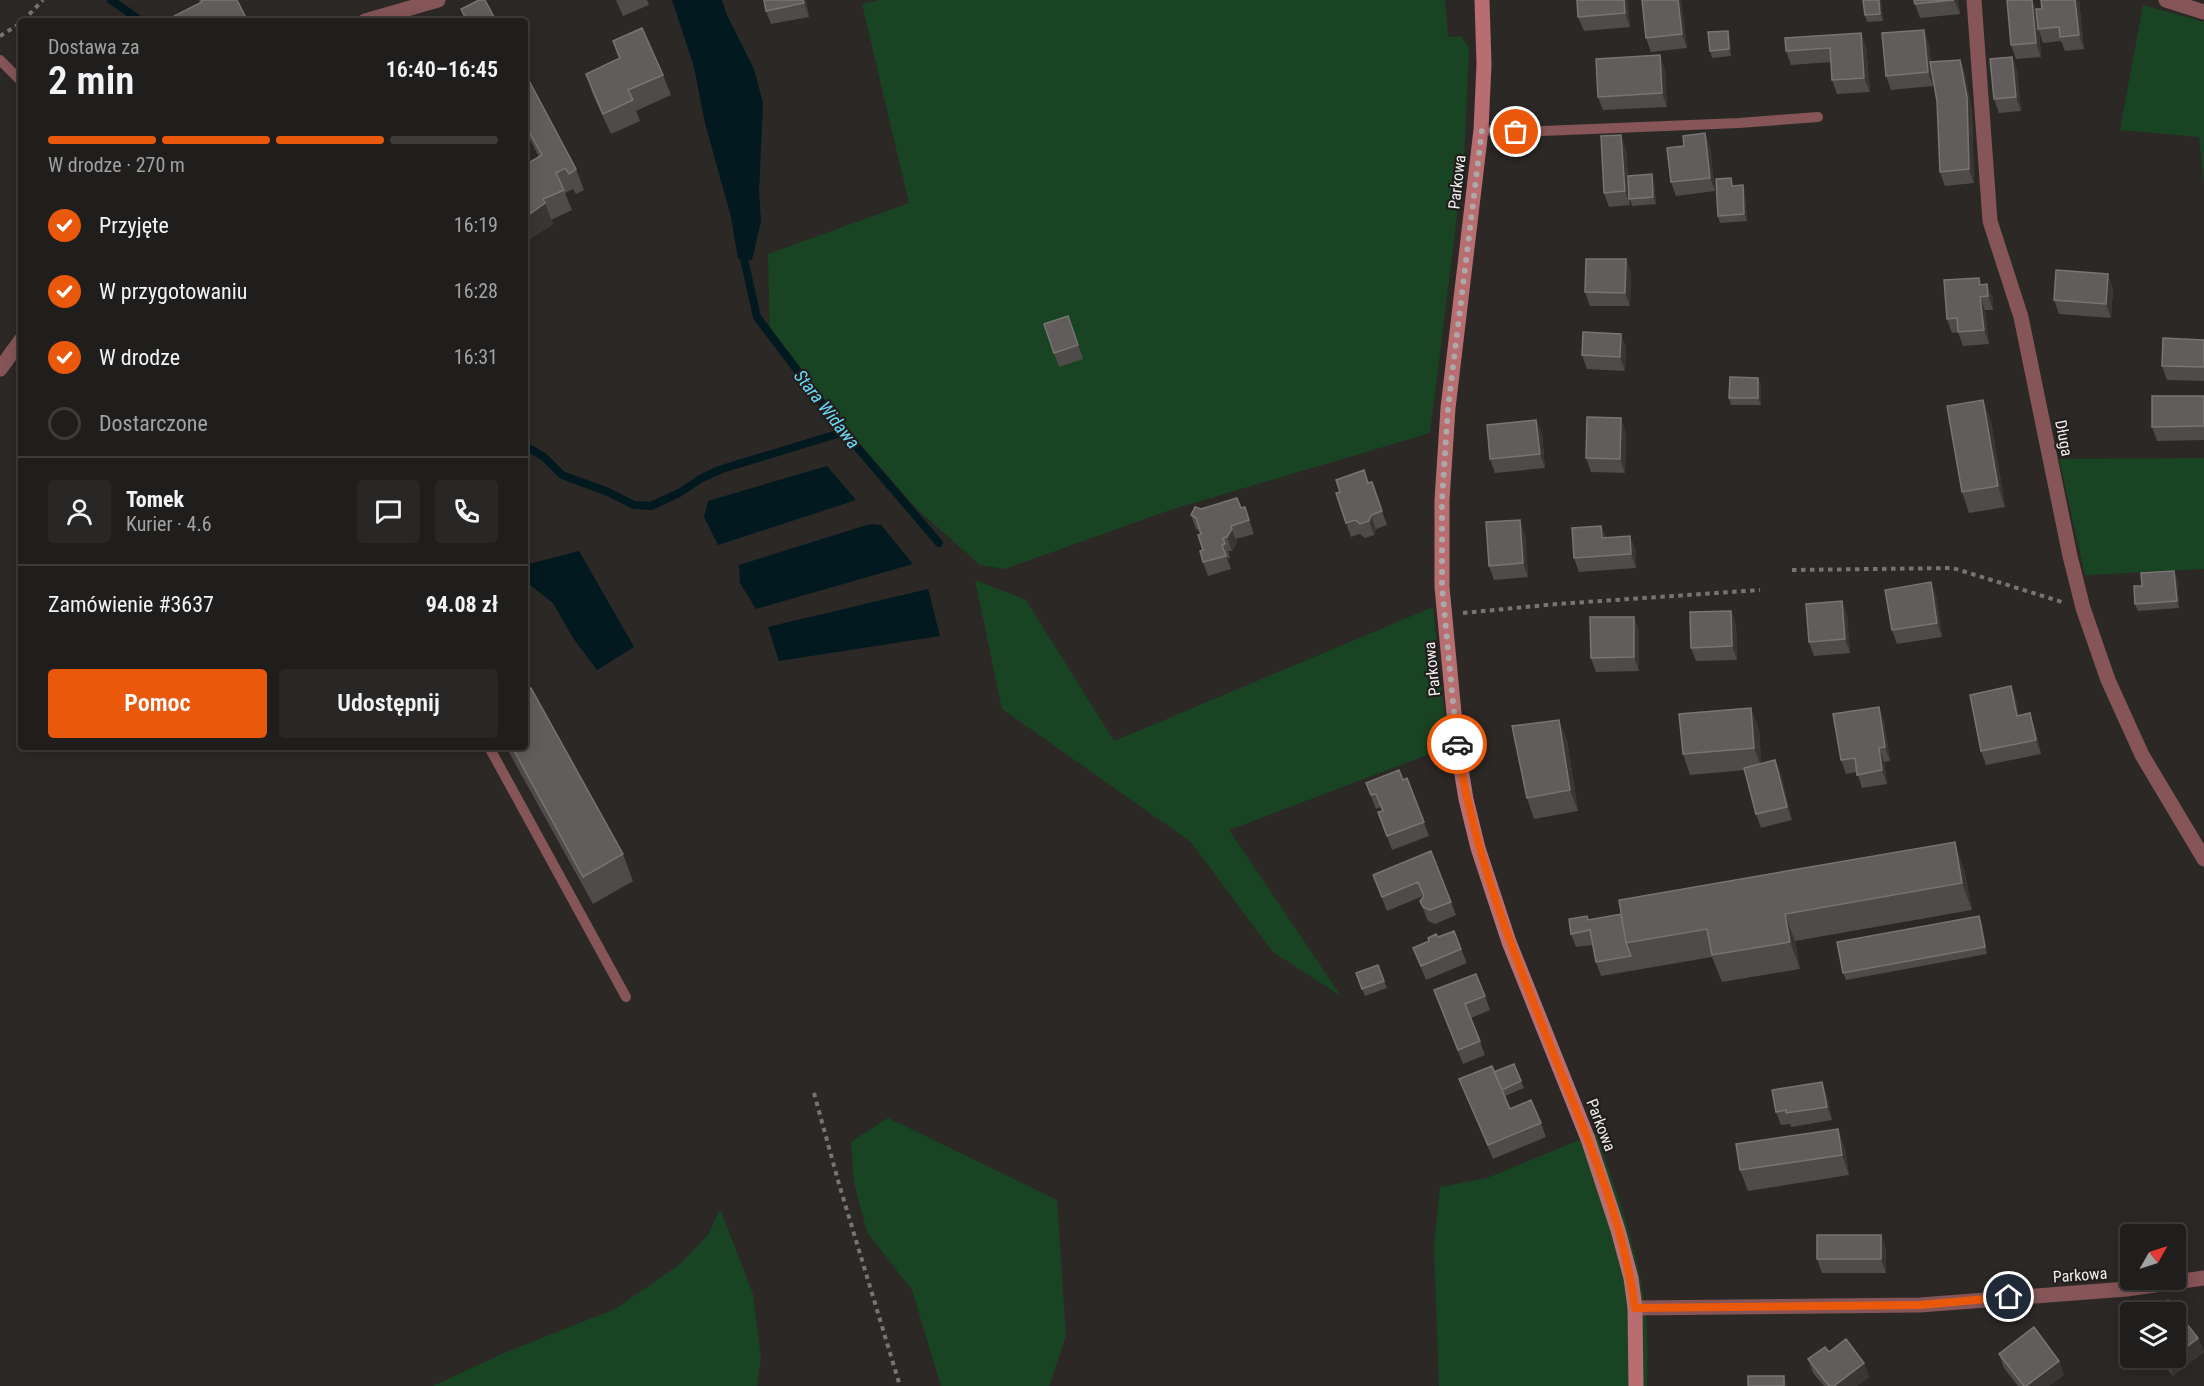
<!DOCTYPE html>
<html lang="pl">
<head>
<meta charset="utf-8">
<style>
  body { margin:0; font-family:"Roboto Condensed",sans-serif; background:#282725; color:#f1f3f6; height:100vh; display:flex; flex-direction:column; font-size:22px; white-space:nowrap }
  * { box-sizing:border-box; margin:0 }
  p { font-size:20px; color:#a2a2a3 }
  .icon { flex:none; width:33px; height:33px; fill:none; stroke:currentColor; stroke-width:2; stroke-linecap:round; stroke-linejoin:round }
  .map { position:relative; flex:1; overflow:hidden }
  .side { position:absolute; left:18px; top:18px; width:510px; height:732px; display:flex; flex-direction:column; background:#201e1c; border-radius:6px; box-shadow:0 3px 15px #0003,0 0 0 2px #3d3c3b }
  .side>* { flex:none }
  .needle { width:39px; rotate:51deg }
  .fabs { position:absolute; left:2120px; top:1224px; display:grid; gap:12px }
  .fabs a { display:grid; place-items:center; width:66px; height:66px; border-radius:6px; background:#201e1c; box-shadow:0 3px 15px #0003,0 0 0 2px #3d3c3b; font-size:30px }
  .pin { position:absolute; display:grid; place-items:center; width:51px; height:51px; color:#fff; margin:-26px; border:3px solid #fff; border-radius:50%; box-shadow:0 2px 6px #0007 }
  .courier { position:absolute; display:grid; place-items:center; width:60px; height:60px; margin:-30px; border:4px solid #ea580c; border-radius:50%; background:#fff; color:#222; box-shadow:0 2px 8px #0007 }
  .overview em { font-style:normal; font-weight:600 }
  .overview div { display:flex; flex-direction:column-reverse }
  .overview { display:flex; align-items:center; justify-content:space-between; height:102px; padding:0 30px }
  h1 { font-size:39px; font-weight:600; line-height:45px }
  .bar { display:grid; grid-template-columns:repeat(4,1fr); gap:9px 6px; align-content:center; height:72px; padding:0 30px }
  .bar i { height:8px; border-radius:4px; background:#3d3c3b }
  .bar .current { background:#ea580c }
  .bar p { grid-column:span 4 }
  .line { display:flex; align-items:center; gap:15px; padding:0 30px; border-top:2px solid #3d3c3b }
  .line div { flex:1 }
  .round { display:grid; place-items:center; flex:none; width:63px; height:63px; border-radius:6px; background:#282725 }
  ol { padding:0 30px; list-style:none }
  li { display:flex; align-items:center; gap:18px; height:66px }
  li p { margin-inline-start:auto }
  li .icon { padding:6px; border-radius:50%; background:#ea580c; color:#fff; stroke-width:4 }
  li:last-child { color:#a2a2a3 }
  li i { width:33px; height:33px; border:3px solid #3d3c3b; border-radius:50% }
  .primary-button { display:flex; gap:12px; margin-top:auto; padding:12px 30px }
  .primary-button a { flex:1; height:69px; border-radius:6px; background:#ea580c; color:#fff; font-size:24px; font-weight:600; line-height:69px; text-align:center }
  .primary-button a+a { background:#282725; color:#f1f3f6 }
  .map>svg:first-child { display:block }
  .green { fill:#194423 }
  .water { fill:#02191f }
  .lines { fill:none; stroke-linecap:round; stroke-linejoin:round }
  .stream { stroke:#02191f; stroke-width:8 }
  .path { stroke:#777573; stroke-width:4; stroke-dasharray:4.5 4.5; stroke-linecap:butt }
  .lane { stroke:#855557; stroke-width:10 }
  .street { stroke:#855557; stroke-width:15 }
  .secondary { stroke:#b86d71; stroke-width:15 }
  .wall { fill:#4f4b4b }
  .shaded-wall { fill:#393635 }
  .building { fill:#615d5d; stroke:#787474; stroke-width:1.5 }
  .done { stroke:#acaaa9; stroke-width:6; stroke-dasharray:0 10.8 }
  .route { stroke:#ea580c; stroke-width:8 }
  .labels { text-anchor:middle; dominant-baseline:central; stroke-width:4.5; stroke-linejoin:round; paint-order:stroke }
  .street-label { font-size:16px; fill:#f2f0ef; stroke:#211f1d }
  .water-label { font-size:18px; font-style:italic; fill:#6bdafa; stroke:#211f1d }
</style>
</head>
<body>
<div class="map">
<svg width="2204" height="1386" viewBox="0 0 2204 1386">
  <rect width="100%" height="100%" fill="#2b2826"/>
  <path class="green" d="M879,0H1445L1448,37L1461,36L1469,48L1464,159L1430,433L1170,510L1005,569L980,565L918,510L824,403L770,333L768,254L909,203L862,4Z
    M2143,5L2204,22V184L2199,137L2120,130Z
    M2204,458V569L2085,575L2059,459Z
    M975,580L1026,600L1114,741L1433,607L1448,747L1229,830L1341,996L1273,952L1191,842L1002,709Z
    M888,1118L1057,1200L1066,1336L1049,1386H941L912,1290L867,1232L854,1183L851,1142Z
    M1596,1133C1614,1185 1634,1238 1643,1293C1648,1324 1648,1355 1647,1386H1439L1434,1247L1440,1187L1487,1178Z
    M720,1209L753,1294L761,1359L757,1386H433L502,1354L615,1309L679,1265L708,1235Z"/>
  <path class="water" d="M672,0H722L726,13L754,69L763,103L759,192L761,221L752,260L738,259L731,217L705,123L694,67Z
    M827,466L856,500L718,545L704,517L708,501Z
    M870,524L881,525L913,564L756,609L740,583L739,565Z
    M579,551L634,647L597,670L573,638L553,603L525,581V565Z
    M928,589L940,636L779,661L768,627Z"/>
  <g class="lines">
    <path class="stream" d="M111,0L141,21
      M744,259L757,317L844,432L939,543
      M525,446L544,457L562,475L608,492L634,505L651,506L679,493L702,478L722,469L844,432"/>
    <path class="path" d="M23,21L43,0
      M0,36L21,23
      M1792,570L1953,568L2062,602
      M1463,613L1557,604L1760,590
      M814,1093L839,1184L900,1386"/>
    <path class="lane" d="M0,60L21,81
      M1481,130L1516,132L1739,123L1818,117
      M489,747L626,997"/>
    <path class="street" d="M1974,0L1990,221L2021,317L2070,556L2083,608L2108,680L2142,755L2204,859
      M2166,0L2204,12
      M365,21L438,0
      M0,369L21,340
      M1635,1308L1920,1305L2127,1289L2204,1278"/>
    <path class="secondary" d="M1482,0L1484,64L1481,130L1448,408L1442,500V587L1457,745L1466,799L1478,848L1509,942L1588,1139L1618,1230L1631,1278L1635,1308L1636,1386"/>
  </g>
  <path class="wall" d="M199,0H237L247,21H176L174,16L200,3Z
    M616,0H647L649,5L623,16Z
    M806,0L809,17L771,24L766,11Z
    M1577,0H1627L1630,27L1584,31L1578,17Z
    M1642,0H1681L1687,48L1651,52L1646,38Z
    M1881,0L1883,21L1867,22L1865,15Z
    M1958,0L1960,14L1920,18L1915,4Z
    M2041,0H2079L2084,49L2065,51L2061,41L2043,43L2039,31L2041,57L2016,59L2011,45L2037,9H2042Z
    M1728,31L1730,38L1731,56L1712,58L1710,51Z
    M1861,33L1866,47L1870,92L1837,94L1832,80L1831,62L1791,65L1786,51Z
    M613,41L663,75L671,95L636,111L640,121L611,134L593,95L586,74L619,59Z
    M1929,44L1931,62L1960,60L1965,73L1972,111L1974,183L1945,186L1940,172L1937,101L1932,72L1933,86L1891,90L1886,76Z
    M2012,57L2017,70L2021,111L1999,113L1994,99Z
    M1665,69L1667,107L1603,110L1598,97Z
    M525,73L576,169L584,190L576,194L573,189L565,193L572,210L551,220L553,224L525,242V165L539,157L525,130Z
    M1705,133L1710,147L1715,191L1676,196L1671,182L1684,146Z
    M1626,149L1628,176L1654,181L1656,204L1632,206L1630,199V205L1609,207L1604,193Z
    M1743,185L1745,192L1747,221L1720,223L1718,216L1734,186Z
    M1626,259L1631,273L1630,306H1590L1585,292Z
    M1982,284L1993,298V310H1985L1989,344L1963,346L1958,332L1952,333L1947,319Z
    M2113,288L2111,318L2059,314L2054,300Z
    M1068,316L1083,359L1059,367L1054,353Z
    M1621,334L1626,348L1625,371L1587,369L1582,355Z
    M2204,340V381L2167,380L2162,366Z
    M1761,385V405H1731L1729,398Z
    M2204,396V440L2157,441L2152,427Z
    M1983,400L1991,421L2005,507L1969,513L1962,492Z
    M1536,420L1542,434L1545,468L1495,473L1490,459Z
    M1626,432L1625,473L1591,472L1586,458Z
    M1372,482L1387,525L1376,529L1374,535L1365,538L1360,534L1351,537L1346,523L1369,483Z
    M1245,507L1254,534L1236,539L1237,543L1232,551H1228L1230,558H1227L1231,569L1208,576L1203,562V550L1201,534L1200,531L1196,529L1191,515Z
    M1601,526L1606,538L1636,550V568L1579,572L1574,558Z
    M1525,534L1528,577L1494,580L1489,566Z
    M2177,578L2179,608L2138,611L2135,604L2142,586Z
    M1931,582L1936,596L1942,637L1897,644L1892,630Z
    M1842,601L1847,615L1850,653L1814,656L1809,642Z
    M1731,611L1736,625L1737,660L1696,661L1691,648Z
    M1634,617L1639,631V671L1596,672L1591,658Z
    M2011,686L2016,700L2019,716L2035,727L2041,754L1986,765L1981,751Z
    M1879,707L1884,721L1890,761L1884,762L1887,784L1862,788L1857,772L1846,774L1841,760Z
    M1759,729L1761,764L1775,760L1781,774L1792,820L1761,828L1756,814L1745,770L1690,775L1683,754Z
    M1567,740L1578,811L1534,819L1527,798Z
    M506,747H525L623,854L633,881L593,904Z
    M1407,778L1429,836L1392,850L1378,812L1382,811L1381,807L1376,809L1366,783L1403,780Z
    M1431,851L1456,915L1435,924L1428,921L1420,901L1423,896L1387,911L1373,875Z
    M1964,869L1972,910L1795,941L1800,969L1722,982L1712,957L1601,976L1596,962L1593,945L1576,947L1571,934L1587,916L1589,920Z
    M1979,916L1982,923L1987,954L1846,980L1843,973Z
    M1438,937L1461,949L1467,963L1426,980L1413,948Z
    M1378,965L1387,988L1365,996L1356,973Z
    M1434,990L1485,996L1490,1010L1471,1018L1485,1055L1463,1064Z
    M1514,1064L1524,1088L1505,1096L1510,1109L1541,1123L1546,1137L1493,1159L1459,1079L1494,1072Z
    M1822,1082L1827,1096L1832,1120L1791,1127L1790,1124L1781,1125L1776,1112Z
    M1838,1129L1845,1149L1849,1175L1748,1191L1740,1170Z
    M1881,1235L1886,1249V1273H1822L1817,1259Z
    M2198,1338L2204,1352L2173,1376L2159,1358H2175Z
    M1829,1352L1864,1363L1869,1377L1857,1386H1824L1813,1373L1808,1359Z
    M1999,1354L2059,1361L2064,1375L2049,1386H2018L2004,1368Z"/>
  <path class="shaded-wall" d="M803,0H806L809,17L804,3Z
    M1624,0H1627L1628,2L1630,27L1625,13Z
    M1678,0H1681L1687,48L1682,34Z
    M1879,0H1881L1883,21L1880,14Z
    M1954,0H1958L1960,14Z
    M2032,0L2037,11L2041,57L2036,43Z
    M2075,0H2079L2084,49L2079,35Z
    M1924,30L1929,44L1933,86L1928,72Z
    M1728,31L1730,38L1731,56L1729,49Z
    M1861,33L1866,47L1870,92L1864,78Z
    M1660,55L1665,69L1667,107L1662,93Z
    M2012,57L2017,70L2021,111L2016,97Z
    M1960,60L1965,73L1972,111L1974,183L1969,169Z
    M1705,133L1710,147L1715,191L1710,178Z
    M1621,135L1626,149L1630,205L1625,191Z
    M1652,174L1654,181L1656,204L1653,197Z
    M1743,185L1745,192L1747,221L1744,214Z
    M545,203L553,224L534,236L527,216Z
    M529,222L534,236L525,242V225Z
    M1626,259L1631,273L1630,306L1625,293Z
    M2108,274L2113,288L2111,318L2106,304Z
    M1987,284L1993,298V310L1988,296Z
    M1980,297L1985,310L1989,344L1984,330Z
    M1621,334L1626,348L1625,371L1620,357Z
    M1758,378L1761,385V405L1758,398Z
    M1983,400L1991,421L2005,507L1998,486Z
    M1621,418L1626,432L1625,473L1620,459Z
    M1536,420L1542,434L1545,468L1540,454Z
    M1371,515L1376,529L1374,535L1369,521Z
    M1520,520L1525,534L1528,577L1523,563Z
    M1601,526L1606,540L1602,538Z
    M1232,529L1237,543L1232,551L1227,537Z
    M1630,536L1636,550V568L1631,554Z
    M2174,571L2177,578L2179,608L2177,601Z
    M1931,582L1936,596L1942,637L1937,623Z
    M1842,601L1847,615L1850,653L1845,639Z
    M1731,611L1736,625L1737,660L1732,646Z
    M1634,617L1639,631V671L1634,657Z
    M2011,686L2016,700L2022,730L2017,716Z
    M1879,707L1884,721L1890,761L1885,747Z
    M1751,708L1759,729L1762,769L1754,748Z
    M2030,713L2035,727L2041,754L2036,740Z
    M1559,720L1567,740L1578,811L1570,790Z
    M1879,748L1884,762L1887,784L1882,770Z
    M1775,760L1781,774L1792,820L1787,807Z
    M1955,842L1964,869L1972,910L1962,883Z
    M1785,914L1795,941L1800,969L1790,942Z
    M1979,916L1982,923L1987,954L1985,947Z
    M1822,1082L1827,1096L1832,1120L1827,1107Z
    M1838,1129L1845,1149L1849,1175L1842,1155Z
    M1881,1235L1886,1249V1273L1881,1259Z
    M2198,1338L2204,1352L2173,1376L2168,1362L2175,1358V1356Z
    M2059,1361L2064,1375L2049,1386H2026Z
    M1864,1363L1869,1377L1857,1386H1834Z
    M1784,1376L1787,1386H1784Z"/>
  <path class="building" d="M201,0H237L245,16L235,21H176L174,16L202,2Z
    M479,0H485L496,21H467L461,9Z
    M764,0H803L804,3L766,11Z
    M1577,0H1624L1625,13L1578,17Z
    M1642,0H1678L1682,34L1646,38Z
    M1863,0H1879L1880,14L1865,15Z
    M1914,0H1954L1915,4Z
    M2007,0H2032L2036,43L2011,45Z
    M2041,0H2075L2079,35L2060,37L2059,27L2038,29L2036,9H2042Z
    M642,28L663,75L628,90L633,100L603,114L586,74L620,58L613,41Z
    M1924,30L1928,72L1886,76L1882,33Z
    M1728,31L1729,49L1710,51L1708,32Z
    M1861,33L1864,78L1832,80L1830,48L1786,51L1785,38Z
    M1660,55L1662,93L1598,97L1596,59Z
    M2012,57L2016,97L1994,99L1990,59Z
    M1960,60L1967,97L1969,169L1940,172L1937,101L1930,62Z
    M525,73L576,169L569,174L565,168L556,173L564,190L543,199L545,203L527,216L525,213V165L542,155L525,124Z
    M1705,133L1710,178L1671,182L1667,148L1684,146L1683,136Z
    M1621,135L1625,191L1604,193L1601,136Z
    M1652,174L1653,197L1629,199L1628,176Z
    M1731,178L1732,186L1743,185L1744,214L1718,216L1716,179Z
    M525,215L529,222L525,225Z
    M1586,259H1626L1625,293L1585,292Z
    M2056,270L2108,274L2106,304L2054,300Z
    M1979,278L1980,285L1987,284L1988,296L1980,297L1984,330L1958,332L1957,318L1947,319L1944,280Z
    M1068,316L1078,345L1054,353L1044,324Z
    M1583,332L1621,334L1620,357L1582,355Z
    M2163,338L2204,340V367L2162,366Z
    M1730,377L1758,378V398H1729Z
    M2152,396H2204V426L2152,427Z
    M1983,400L1998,486L1962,492L1947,406Z
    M1587,417L1621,418L1620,459L1586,458Z
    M1536,420L1540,454L1490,459L1487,425Z
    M1364,470L1368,483L1372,482L1382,511L1371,515L1369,521L1360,524L1355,520L1346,523L1336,493L1340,492L1336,480Z
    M1237,498L1241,508L1245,507L1249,520L1231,526L1232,529L1227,537L1223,538L1225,544L1222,545L1226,556L1203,562L1200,551L1203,550L1198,535L1201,534L1196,518L1191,515L1195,507L1201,509Z
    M1520,520L1523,563L1489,566L1486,522Z
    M1601,526L1602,538L1630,536L1631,554L1574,558L1572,528Z
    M2174,571L2177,601L2135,604L2134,586H2142L2141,573Z
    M1931,582L1937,623L1892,630L1885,590Z
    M1842,601L1845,639L1809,642L1806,604Z
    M1731,611L1732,646L1691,648L1690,612Z
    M1590,617H1634V657L1591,658Z
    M2011,686L2017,716L2030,713L2036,740L1981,751L1970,695Z
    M531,688L623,854L583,877L512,747H525V691Z
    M1879,707L1885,747L1879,748L1882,770L1857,775L1855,758L1841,760L1833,714Z
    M1751,708L1754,748L1683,754L1679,714Z
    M1559,720L1570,790L1527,798L1512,726Z
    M1775,760L1787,807L1756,814L1744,768Z
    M1399,770L1403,780L1407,778L1424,822L1387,836L1378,812L1383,811L1376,794L1371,795L1366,783Z
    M1955,842L1962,883L1785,914L1790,942L1712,955L1707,929L1626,943L1619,900Z
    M1431,851L1451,902L1430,910L1423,907L1420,901L1424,896L1418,882L1382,897L1373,875Z
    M1621,914L1626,943L1631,956L1596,962L1590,930L1571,934L1569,919L1587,916L1588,920Z
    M1979,916L1985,947L1843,973L1837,942Z
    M1454,931L1461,949L1421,966L1413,948L1429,941L1428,938L1436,934L1438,937Z
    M1378,965L1384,981L1362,989L1356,973Z
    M1476,974L1485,996L1465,1004L1480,1041L1458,1050L1434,990Z
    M1514,1064L1521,1081L1502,1090L1494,1072Z
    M1492,1066L1510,1109L1531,1100L1541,1123L1488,1145L1459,1079Z
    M1822,1082L1827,1107L1786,1113V1110L1776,1112L1772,1090Z
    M1838,1129L1842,1155L1740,1170L1736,1144Z
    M1817,1235H1881V1259H1817Z
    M2168,1300L2198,1338L2175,1356V1312H2152Z
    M2034,1327L2059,1361L2026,1386H2024L1999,1354Z
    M1846,1339L1864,1363L1834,1386H1829L1808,1359L1825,1347L1829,1352Z
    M2165,1358H2174L2168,1362Z
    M1748,1376H1784V1386H1748Z"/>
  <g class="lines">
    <path class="done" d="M1457,744L1442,587V500L1448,408L1482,130L1516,132"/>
    <path class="route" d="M1457,744C1474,857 1516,959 1558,1065C1590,1143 1624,1224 1635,1308L1920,1305L2009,1297"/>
  </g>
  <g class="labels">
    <g class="street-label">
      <text transform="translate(1457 182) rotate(-83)">Parkowa</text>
      <text transform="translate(2064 438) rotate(79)">Długa</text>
      <text transform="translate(1432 669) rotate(-96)">Parkowa</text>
      <text transform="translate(1601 1125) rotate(69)">Parkowa</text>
      <text transform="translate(2080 1275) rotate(-4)">Parkowa</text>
    </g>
    <g class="water-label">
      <text transform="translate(827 409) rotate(52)">Stara Widawa</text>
    </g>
  </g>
</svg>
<div class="fabs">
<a><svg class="needle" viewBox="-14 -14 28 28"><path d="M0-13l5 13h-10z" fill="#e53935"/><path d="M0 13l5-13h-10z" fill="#a2a2a3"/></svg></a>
<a><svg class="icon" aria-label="layers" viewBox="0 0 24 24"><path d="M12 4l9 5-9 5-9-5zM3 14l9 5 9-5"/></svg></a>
</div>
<div class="pin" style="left:1516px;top:132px;background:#ea580c"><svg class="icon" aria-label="bag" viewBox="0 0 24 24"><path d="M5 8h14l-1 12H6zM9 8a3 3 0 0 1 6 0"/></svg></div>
<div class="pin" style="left:2009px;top:1297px;background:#1f2937"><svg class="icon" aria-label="home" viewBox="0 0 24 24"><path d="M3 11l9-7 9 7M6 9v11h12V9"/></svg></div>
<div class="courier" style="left:1457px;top:744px"><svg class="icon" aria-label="car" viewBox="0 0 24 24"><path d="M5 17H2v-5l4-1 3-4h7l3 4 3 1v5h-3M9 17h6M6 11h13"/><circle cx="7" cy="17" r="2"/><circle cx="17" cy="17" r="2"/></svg></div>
<section class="side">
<div class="overview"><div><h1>2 min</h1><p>Dostawa za</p></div><em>16:40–16:45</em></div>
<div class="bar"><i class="current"></i><i class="current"></i><i class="current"></i><i></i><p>W drodze · 270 m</p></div>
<ol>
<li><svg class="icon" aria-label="check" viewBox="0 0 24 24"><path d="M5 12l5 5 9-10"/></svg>Przyjęte<p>16:19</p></li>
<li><svg class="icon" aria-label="check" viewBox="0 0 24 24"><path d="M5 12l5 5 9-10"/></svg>W przygotowaniu<p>16:28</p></li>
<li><svg class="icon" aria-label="check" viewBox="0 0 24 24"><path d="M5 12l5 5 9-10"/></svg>W drodze<p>16:31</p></li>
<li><i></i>Dostarczone</li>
</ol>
<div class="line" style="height:108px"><a class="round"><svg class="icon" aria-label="person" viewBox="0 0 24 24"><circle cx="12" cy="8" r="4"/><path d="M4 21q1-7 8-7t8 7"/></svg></a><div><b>Tomek</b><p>Kurier · 4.6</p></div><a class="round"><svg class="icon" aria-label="chat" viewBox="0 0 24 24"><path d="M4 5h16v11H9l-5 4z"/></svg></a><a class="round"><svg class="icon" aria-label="phone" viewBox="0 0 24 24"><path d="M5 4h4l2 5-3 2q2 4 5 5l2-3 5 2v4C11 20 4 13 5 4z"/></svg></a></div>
<div class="line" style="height:78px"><div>Zamówienie #3637</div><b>94.08 zł</b></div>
<div class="primary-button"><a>Pomoc</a><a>Udostępnij</a></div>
</section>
</div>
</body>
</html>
